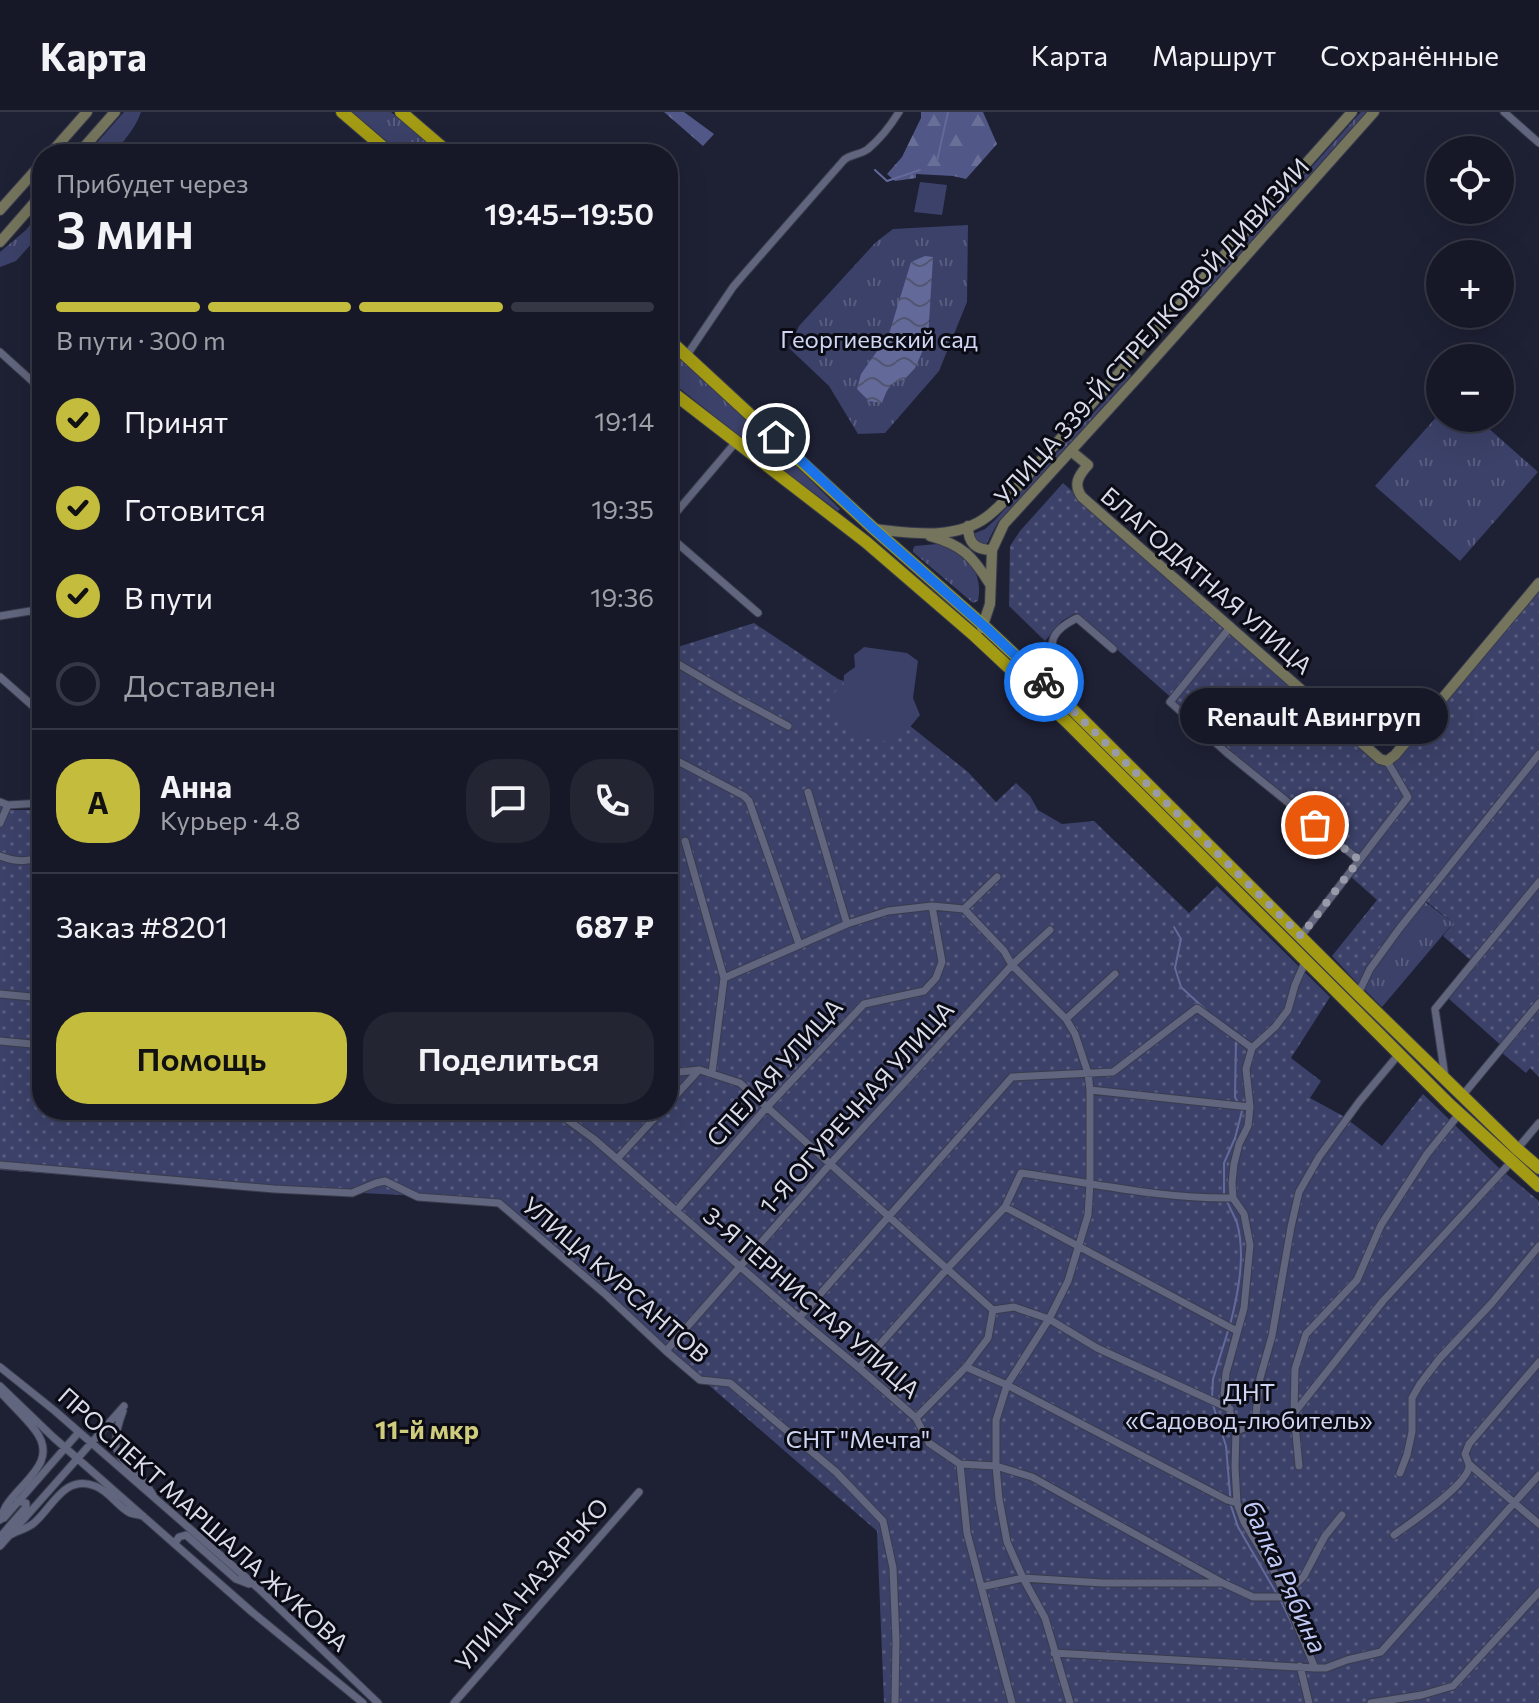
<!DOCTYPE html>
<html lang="ru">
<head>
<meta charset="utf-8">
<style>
  body { margin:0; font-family:Commissioner,sans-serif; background:#232533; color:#f1f3f6; height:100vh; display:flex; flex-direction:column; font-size:30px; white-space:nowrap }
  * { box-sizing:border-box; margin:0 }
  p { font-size:26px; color:#9ea0a7 }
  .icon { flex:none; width:44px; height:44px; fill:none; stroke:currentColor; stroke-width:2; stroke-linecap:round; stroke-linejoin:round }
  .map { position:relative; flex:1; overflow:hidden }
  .panel { position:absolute; left:32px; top:32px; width:646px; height:976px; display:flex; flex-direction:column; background:#161827; border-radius:32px; box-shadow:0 8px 32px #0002,0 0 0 2px #353744 }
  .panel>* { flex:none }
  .controls { position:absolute; left:1426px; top:24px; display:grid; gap:16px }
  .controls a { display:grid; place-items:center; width:88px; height:88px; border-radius:50%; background:#161827; box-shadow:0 8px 32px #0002,0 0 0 2px #353744; font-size:40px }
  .pin { position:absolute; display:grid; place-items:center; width:68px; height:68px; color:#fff; margin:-34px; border:4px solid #fff; border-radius:50%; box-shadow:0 2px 8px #0007 }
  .courier { position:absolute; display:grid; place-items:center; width:80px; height:80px; margin:-40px; border:6px solid #1a73e8; border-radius:50%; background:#fff; color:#222; box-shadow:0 2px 10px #0007 }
  .bubble { position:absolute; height:56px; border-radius:28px; background:#161827; box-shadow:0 8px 32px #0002,0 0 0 2px #353744; font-size:26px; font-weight:600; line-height:56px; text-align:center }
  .headline em { font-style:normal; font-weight:600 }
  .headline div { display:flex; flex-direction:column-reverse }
  .headline { display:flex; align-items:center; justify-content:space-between; height:136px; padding:0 24px }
  h1 { font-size:52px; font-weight:600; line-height:60px }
  .bar { display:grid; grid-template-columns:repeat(4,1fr); gap:12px 8px; align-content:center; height:96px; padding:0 24px }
  .bar i { height:10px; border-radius:6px; background:#353744 }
  .bar .current { background:#c4bc3d }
  .bar p { grid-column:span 4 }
  .line { display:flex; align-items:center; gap:20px; padding:0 24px; border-top:2px solid #353744 }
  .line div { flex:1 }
  .round { display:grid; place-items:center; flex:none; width:84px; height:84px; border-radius:32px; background:#232533 }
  ol { padding:0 24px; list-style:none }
  li { display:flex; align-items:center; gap:24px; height:88px }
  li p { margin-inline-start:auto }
  li .icon { padding:8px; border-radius:50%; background:#c4bc3d; color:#111; stroke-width:4 }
  li:last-child { color:#9ea0a7 }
  li i { width:44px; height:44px; border:4px solid #353744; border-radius:50% }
  .action { display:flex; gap:16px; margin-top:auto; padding:16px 24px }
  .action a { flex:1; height:92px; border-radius:32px; background:#c4bc3d; color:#111; font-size:32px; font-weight:600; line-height:92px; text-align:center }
  .action a+a { background:#232533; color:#f1f3f6 }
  header { display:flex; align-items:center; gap:48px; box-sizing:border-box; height:112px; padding:0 40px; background:#161827; border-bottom:2px solid #353744 }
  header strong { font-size:38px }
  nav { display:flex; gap:44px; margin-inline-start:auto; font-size:28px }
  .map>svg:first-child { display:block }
  .grass { fill:url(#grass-tufts) }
  .forest { fill:url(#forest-firs) }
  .garden { fill:url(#garden-dots) }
  .pitch { fill:#3c4169 }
  .water { fill:url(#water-waves) }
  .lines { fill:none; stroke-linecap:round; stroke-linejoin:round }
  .stream { stroke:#636a9a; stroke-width:2 }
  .street-casing { stroke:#3a3c4d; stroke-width:9 }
  .secondary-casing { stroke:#3a3c4d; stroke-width:12 }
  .highway-casing { stroke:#3a3c4d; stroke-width:14 }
  .street { stroke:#61657d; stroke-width:7 }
  .secondary { stroke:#75755d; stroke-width:10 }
  .highway { stroke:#a39b13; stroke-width:12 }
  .done { stroke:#989aaa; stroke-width:8; stroke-dasharray:0 14.4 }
  .route { stroke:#1a73e8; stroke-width:10 }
  .labels { text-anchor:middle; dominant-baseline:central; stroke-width:6; stroke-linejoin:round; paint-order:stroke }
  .street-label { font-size:24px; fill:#d9dcea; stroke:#0a0b14 }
  .park-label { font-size:24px; fill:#cfd5f3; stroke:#0a0b14 }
  .neighbourhood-label { font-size:26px; font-weight:bold; fill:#cfcb7c; stroke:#0a0b14 }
  .water-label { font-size:26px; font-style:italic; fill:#c0c8f5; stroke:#0a0b14 }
</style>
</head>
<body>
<header>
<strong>Карта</strong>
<nav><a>Карта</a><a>Маршрут</a><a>Сохранённые</a></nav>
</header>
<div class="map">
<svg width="1539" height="1591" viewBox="0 0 1539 1591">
  <defs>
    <pattern id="grass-tufts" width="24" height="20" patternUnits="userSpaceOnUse" patternTransform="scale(2)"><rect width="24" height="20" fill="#3c4169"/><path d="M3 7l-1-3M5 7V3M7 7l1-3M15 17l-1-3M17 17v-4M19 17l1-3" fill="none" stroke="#585c7f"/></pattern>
    <pattern id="forest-firs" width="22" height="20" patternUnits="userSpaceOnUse" patternTransform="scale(2)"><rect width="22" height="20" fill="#515786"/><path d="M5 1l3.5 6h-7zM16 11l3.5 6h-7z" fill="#696f97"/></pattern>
    <pattern id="garden-dots" width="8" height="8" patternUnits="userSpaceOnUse" patternTransform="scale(2)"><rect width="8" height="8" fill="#3c4169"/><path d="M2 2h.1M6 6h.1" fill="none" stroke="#585c7f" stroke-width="1.8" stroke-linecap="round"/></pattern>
    <pattern id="water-waves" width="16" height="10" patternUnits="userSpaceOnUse" patternTransform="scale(2)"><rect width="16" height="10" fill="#636a9a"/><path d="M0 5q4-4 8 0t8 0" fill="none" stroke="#525670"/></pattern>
  </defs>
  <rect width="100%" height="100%" fill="#1e2034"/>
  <path class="grass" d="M124,0H141C135,17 124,29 112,42H87Z
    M352,0H391L441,42H402Z
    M1361,0H1366L1201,185L1198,182Z
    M42,99V120L16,149L0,155V140L26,118Z
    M968,113L967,190L939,259L885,321L858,322L829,274L789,236L799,214L876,130L893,117Z
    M668,235L783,341L840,397L838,399L764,344L668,267Z
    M1130,261L1131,264L998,410L986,433L977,429L973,422L985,417L995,408Z
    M1440,301V306H1477L1538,360L1460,449L1375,374Z
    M937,432C966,436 984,461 978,489L973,491L913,440V437L915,434Z
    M1424,789L1453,811L1382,895L1364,877L1373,856Z"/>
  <path class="forest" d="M664,0H684L714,22L703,34Z
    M921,0H983L997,32L966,67L953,64L916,62V66L895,69L887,62L902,45L921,6Z"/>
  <path class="garden" d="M1063,371L1387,654L1539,477V965L1530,956L1526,961L1501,940L1504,936L1448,886L1475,852L1443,824L1453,811L1422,786L1360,874L1332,844L1377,788L1350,764L1363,748L1257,662L1076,501L1062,509L1045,529L1009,494L1010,434L1020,419Z
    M754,511L838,567L861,575L968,660L996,690L1016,671L1030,684L1038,698L1062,712L1094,709L1189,801L1217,774L1330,885L1291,946L1321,969L1310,986L1343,1004L1382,1034L1423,982L1498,1055L1539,1089V1591H884L877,1419L495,1088L157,1070L0,1058V692L8,698H42V998H668V538Z"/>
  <path class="pitch" d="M920,70L947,73L942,103L914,100Z
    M864,535L907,541L918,549L913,586L920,603L906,620L899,614L890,630L851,624L834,597L835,579H843L844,563L855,555L854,543Z"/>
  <path class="water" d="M925,144L933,145L928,227L915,256L904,268C890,269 887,278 882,291L869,289L857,277L861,262L889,222L911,150Z"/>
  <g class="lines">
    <path class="stream" d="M937,49L948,0
      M875,58L887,69L920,58
      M1174,815L1181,827L1175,856L1181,875L1207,899
      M1224,1081V1051L1235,1026L1242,999L1235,985L1236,928
      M1226,1087C1229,1095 1234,1103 1237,1111C1246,1143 1238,1182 1230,1213
      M1212,1286L1213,1267L1228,1219
      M1213,1293L1226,1334L1231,1394L1238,1415L1278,1484
      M1281,1489L1294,1516"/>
    <g class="street-casing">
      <path id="street" d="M1504,0L1539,31
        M0,240L42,278
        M687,243L733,175L745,161L844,48C851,42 860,43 868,37C880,27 891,13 899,0
        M668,410L736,330
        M668,423L758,501
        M0,504L42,497
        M1231,514L1170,590L1227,641L1359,748
        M668,546L736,586L788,614
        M0,565L42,602
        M1049,575L1061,561C1048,532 1047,521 1077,506L1113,537
        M668,644L744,684L749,689L799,832
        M808,680L847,812
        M0,690L8,693L42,691
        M0,711L8,693
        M685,729L724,866
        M0,744C15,750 26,750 42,745
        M964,797L1004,839L1012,853L1066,907L1075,922L1088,961L1090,978V1071L1088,1103L1068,1169L1049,1207L1007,1273L996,1308V1354L999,1387L1007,1430L1023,1466L1045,1506L1070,1591
        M1301,824L1408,685L1387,649
        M1306,848L1295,873L1288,898L1275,915L1252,936L1246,957L1250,995L1248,1014L1239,1032L1234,1052L1232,1071L1233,1086L1244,1102L1250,1133L1244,1196L1226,1261L1224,1282L1236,1319L1235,1355L1237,1391L1244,1410L1276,1463L1315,1556
        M0,882L42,886
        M1358,882L1370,857L1399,817L1539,642
        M1066,907L1115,862
        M0,929L42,933
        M668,961L700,958L740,971L993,1198
        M712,961L724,866L847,812L888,799L932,794L964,797L997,765
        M1445,965L1435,897L1539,770
        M1090,978L1250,995
        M1462,984L1539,891
        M668,992L699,958
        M554,998L594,1027L799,1206L859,1256L916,1306L929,1331L960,1352L967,1421L1012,1591
        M1517,1037L1539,1011
        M617,1047L662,998
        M0,1053L274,1077L352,1081L376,1071L385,1069L418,1085L499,1091L604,1181L666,1239L700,1268L730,1271L836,1360L883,1409L893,1456L896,1529L895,1591
        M1005,1095L1237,1219
        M676,1099L767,995L864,892L924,879L936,866L942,850L932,794
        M993,1198L1014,1195L1049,1207L1097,1236L1230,1297
        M799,1206L1012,965L1113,960L1197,896L1252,936
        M666,1239L831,1051L1012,853L1050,818
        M0,1255L55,1299L258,1476L378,1591
        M966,1255L1007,1273L1227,1388L1237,1391
        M859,1256L946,1158L1005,1095L1021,1061C1092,1071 1161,1087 1233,1086
        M0,1274L53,1325L252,1500L363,1591
        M123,1299C102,1354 131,1344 153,1383
        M1295,1300L1383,1189L1511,1050
        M916,1306L966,1255L988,1226L993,1198
        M1236,1319L1255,1312L1260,1266L1272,1224L1291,1115L1299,1080L1319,1045L1359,990L1399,942
        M960,1352L996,1354L1032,1365L1223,1471L1253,1485H1284L1304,1464L1325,1424L1342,1403
        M1470,1353L1539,1412
        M1299,1354L1294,1301L1295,1257L1306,1222L1357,1168L1381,1113L1427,1042L1459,1002
        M1400,1361L1407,1343L1412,1320V1286L1420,1272L1440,1246L1491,1192L1539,1134
        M4,1406L79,1320
        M0,1408C2,1403 4,1396 8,1391C24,1368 59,1349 35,1318C25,1305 12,1293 1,1281
        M12,1422C20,1418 29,1416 35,1410C53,1394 65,1362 95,1374C109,1379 117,1394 130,1401C134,1402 139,1403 143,1404
        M1394,1423C1409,1412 1469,1372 1469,1354C1469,1351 1466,1345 1465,1342L1469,1332L1539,1250
        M0,1425L26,1395V1391L18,1389
        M175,1431L179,1425L186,1423L236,1467L249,1472
        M0,1434L124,1294
        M981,1475L1023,1466L1103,1471H1221
        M1054,1541L1315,1556H1326L1347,1548L1381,1540L1539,1363
        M1300,1554L1309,1591
        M454,1591L639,1380
        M1371,1591L1422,1583L1453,1574L1539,1480"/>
    </g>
    <g class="secondary-casing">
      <path id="secondary" d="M50,42L87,0
        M78,42L115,0
        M0,98L42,51
        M0,130L42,82
        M1071,339L1088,353C1078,364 1073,373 1082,385L1380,647L1387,649L1395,643L1539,471
        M968,414C968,431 975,438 992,438
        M874,417C911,421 956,429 988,404C1006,390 1021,371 1036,354L1352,0
        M930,424C963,433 973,445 990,472
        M982,516L990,492L992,438L1004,412L1139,264L1374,0"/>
    </g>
    <g class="highway-casing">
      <path id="highway" d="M342,0L391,42
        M401,0L450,42
        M668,227L874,417L984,514L1074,599L1358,882L1517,1037L1539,1056
        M668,277L866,430L975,524L1066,609L1449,992L1539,1074"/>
    </g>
    <use href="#street" class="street"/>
    <use href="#secondary" class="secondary"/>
    <use href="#highway" class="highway"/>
  </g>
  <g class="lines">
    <path class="done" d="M1044,570L1301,824L1359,748L1315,713"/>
    <path class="route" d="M776,325L874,417L984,514L1044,570"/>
  </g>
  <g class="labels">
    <g class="street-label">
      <text transform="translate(1151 219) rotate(-48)">УЛИЦА 339-Й СТРЕЛКОВОЙ ДИВИЗИИ</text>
      <text transform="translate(1207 468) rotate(41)">БЛАГОДАТНАЯ УЛИЦА</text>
      <text transform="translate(774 960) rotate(-48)">СПЕЛАЯ УЛИЦА</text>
      <text transform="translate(856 995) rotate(-48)">1-Я ОГУРЕЧНАЯ УЛИЦА</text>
      <text transform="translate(616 1167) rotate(41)">УЛИЦА КУРСАНТОВ</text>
      <text transform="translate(812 1190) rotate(41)">3-Я ТЕРНИСТАЯ УЛИЦА</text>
      <text transform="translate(204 1407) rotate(42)">ПРОСПЕКТ МАРШАЛА ЖУКОВА</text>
      <text transform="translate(531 1472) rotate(-49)">УЛИЦА НАЗАРЬКО</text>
    </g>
    <g class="park-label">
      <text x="879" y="226">Георгиевский сад</text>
      <text x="1249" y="1279">ДНТ<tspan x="1249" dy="28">«Садовод-любитель»</tspan></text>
      <text x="858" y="1326">СНТ "Мечта"</text>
    </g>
    <g class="neighbourhood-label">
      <text x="427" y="1316">11-й мкр</text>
    </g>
    <g class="water-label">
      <text transform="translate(1286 1464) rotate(65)">балка Рябина</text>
    </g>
  </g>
</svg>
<div class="controls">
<a><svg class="icon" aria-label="locate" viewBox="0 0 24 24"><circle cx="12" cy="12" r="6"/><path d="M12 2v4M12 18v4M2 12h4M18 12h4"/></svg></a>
<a>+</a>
<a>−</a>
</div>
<div class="pin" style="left:1315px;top:713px;background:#ea580c"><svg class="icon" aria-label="bag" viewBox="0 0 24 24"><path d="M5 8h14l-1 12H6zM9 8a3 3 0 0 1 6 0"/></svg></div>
<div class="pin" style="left:776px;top:325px;background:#1f2937"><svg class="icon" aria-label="home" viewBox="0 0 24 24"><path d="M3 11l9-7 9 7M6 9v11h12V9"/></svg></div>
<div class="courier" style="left:1044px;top:570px"><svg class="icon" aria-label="bike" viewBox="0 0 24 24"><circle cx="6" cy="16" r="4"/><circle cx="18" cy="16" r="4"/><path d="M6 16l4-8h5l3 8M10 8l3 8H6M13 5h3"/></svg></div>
<div class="bubble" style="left:1180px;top:576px;width:268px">Renault Авингруп</div>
<section class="panel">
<div class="headline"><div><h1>3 мин</h1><p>Прибудет через</p></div><em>19:45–19:50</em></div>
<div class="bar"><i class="current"></i><i class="current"></i><i class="current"></i><i></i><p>В пути · 300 m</p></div>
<ol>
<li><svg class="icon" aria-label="check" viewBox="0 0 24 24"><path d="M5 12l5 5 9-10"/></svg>Принят<p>19:14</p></li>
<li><svg class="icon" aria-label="check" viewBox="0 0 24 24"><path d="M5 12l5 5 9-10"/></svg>Готовится<p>19:35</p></li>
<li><svg class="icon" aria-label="check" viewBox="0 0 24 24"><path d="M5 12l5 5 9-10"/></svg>В пути<p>19:36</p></li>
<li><i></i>Доставлен</li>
</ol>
<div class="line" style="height:144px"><b class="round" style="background:#c4bc3d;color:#111">А</b><div><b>Анна</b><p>Курьер · 4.8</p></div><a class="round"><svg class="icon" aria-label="chat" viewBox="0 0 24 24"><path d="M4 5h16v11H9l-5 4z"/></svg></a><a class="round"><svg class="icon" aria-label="phone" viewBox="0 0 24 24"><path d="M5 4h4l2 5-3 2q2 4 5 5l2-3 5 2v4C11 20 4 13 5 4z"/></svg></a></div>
<div class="line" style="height:104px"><div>Заказ #8201</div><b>687 ₽</b></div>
<div class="action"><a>Помощь</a><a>Поделиться</a></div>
</section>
</div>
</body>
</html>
